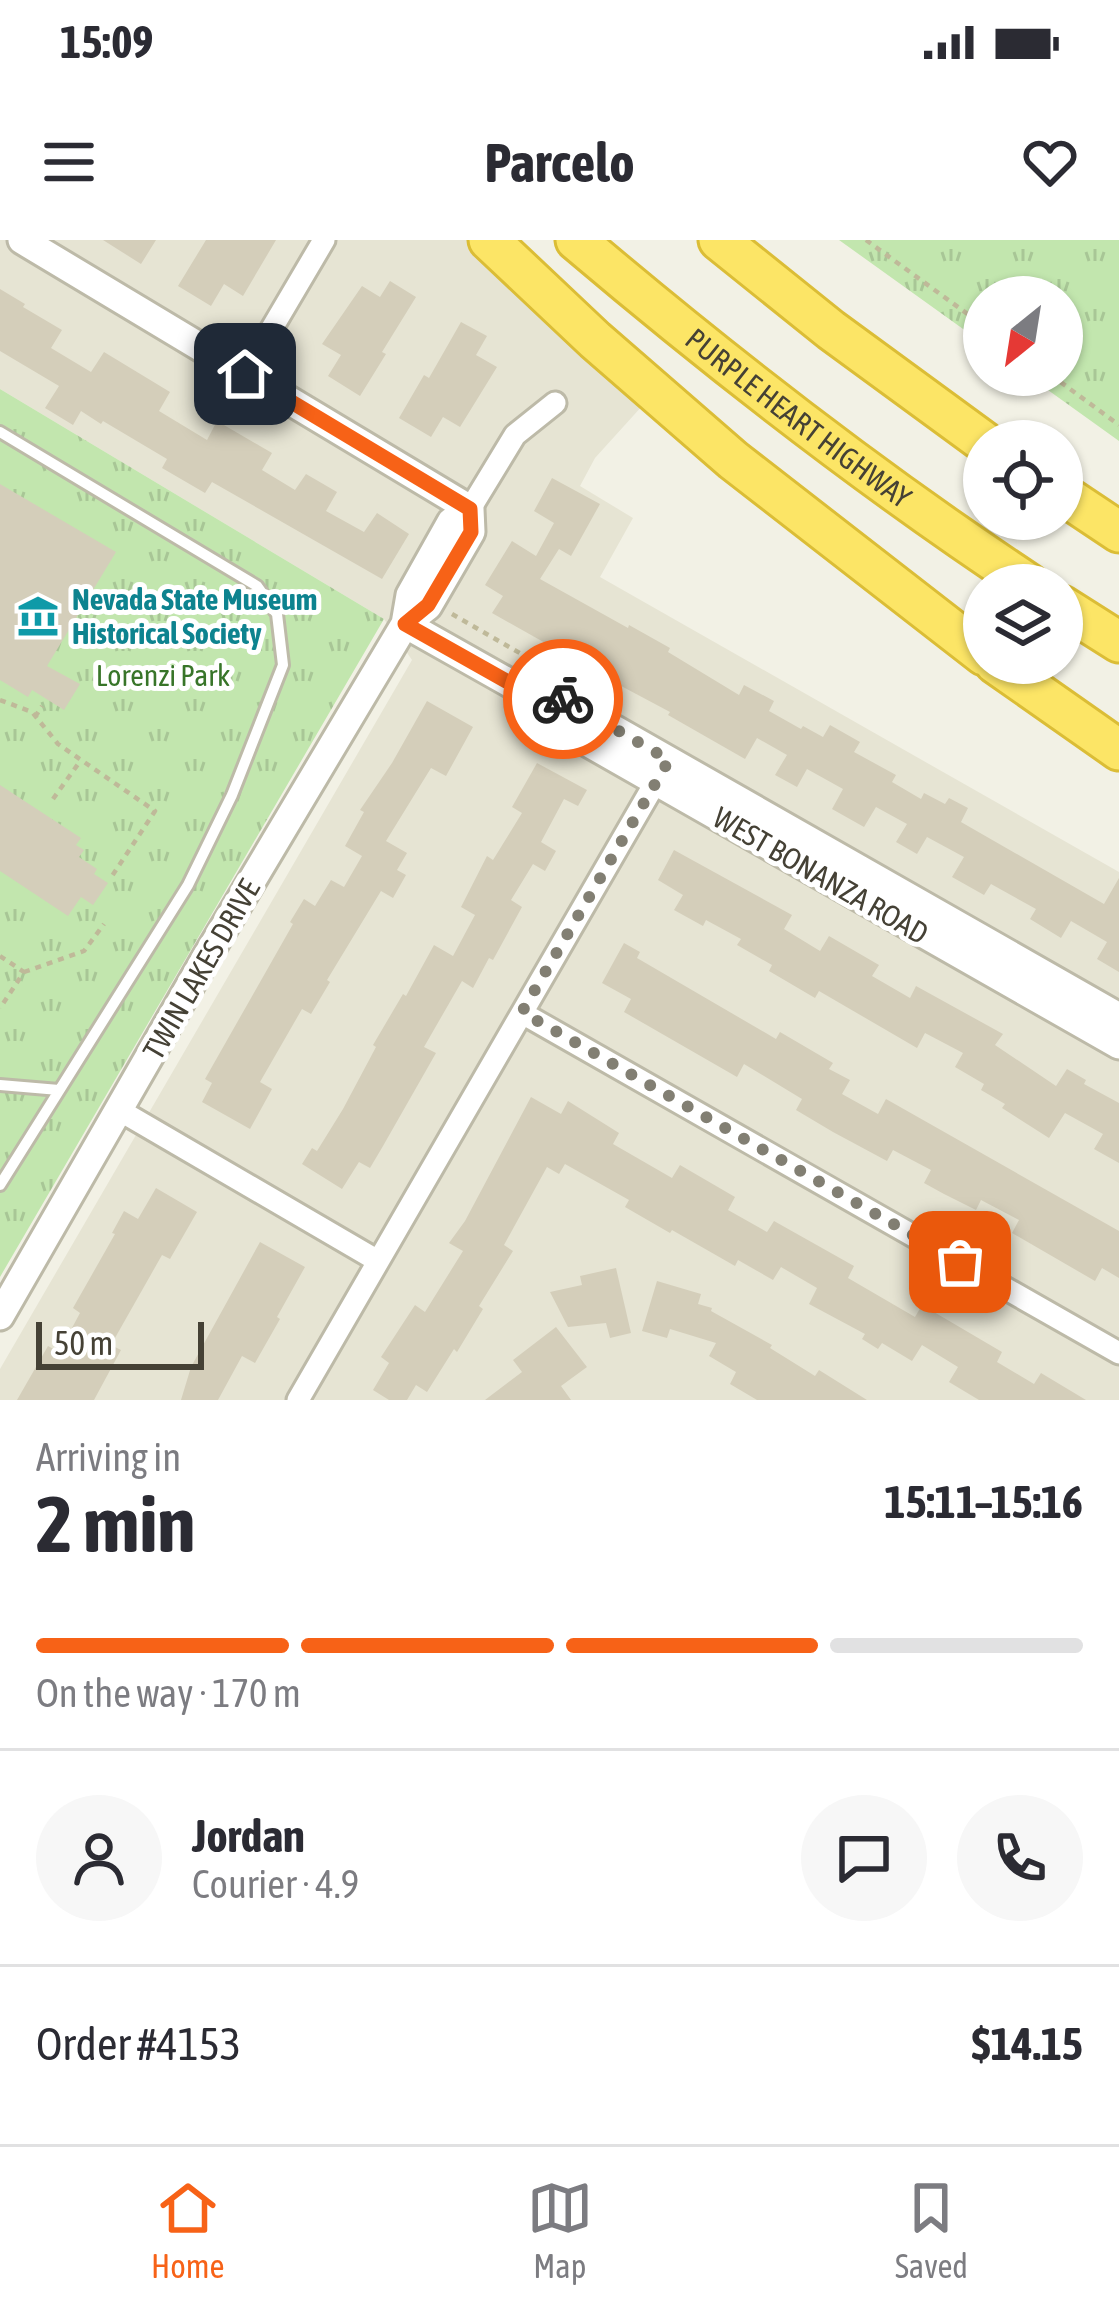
<!DOCTYPE html>
<html lang="en">
<head>
<meta charset="utf-8">
<style>
  body { margin:0; font-family:"Asap Condensed",sans-serif; background:#f7f7f7; color:#2b2b33; height:100vh; display:flex; flex-direction:column; font-size:45px; white-space:nowrap }
  * { box-sizing:border-box; margin:0 }
  p { font-size:39px; color:#7c7c81 }
  .icon { flex:none; width:66px; height:66px; fill:none; stroke:currentColor; stroke-width:2; stroke-linecap:round; stroke-linejoin:round }
  .map { position:relative; height:1160px; overflow:hidden }
  .details { display:flex; flex-direction:column; background:#fff; flex:1 }
  .details>* { flex:none }
  .needle { width:78px; rotate:210deg }
  .tools { position:absolute; left:963px; top:36px; display:grid; gap:24px }
  .tools a { display:grid; place-items:center; width:120px; height:120px; border-radius:50%; background:#fff; box-shadow:0 3px 9px #0004; font-size:60px }
  .scale { position:absolute; left:36px; bottom:30px; width:168px; box-sizing:border-box; padding-left:12px; border:6px solid #454135; border-top:0; font-size:33px; line-height:42px; white-space:nowrap; color:#454135; -webkit-text-stroke:9px #fff; paint-order:stroke }
  .pin { position:absolute; display:grid; place-items:center; width:102px; height:102px; color:#fff; margin:-51px; border-radius:24px; box-shadow:0 6px 18px #0006 }
  .courier { position:absolute; display:grid; place-items:center; width:120px; height:120px; margin:-60px; border:9px solid #f76217; border-radius:50%; background:#fff; color:#222; box-shadow:0 3px 15px #0007 }
  .overview em { font-style:normal; font-weight:700 }
  .overview div { display:flex; flex-direction:column-reverse }
  .overview { display:flex; align-items:center; justify-content:space-between; height:204px; padding:0 36px }
  h1 { font-size:78px; font-weight:700; line-height:90px }
  .bar { display:grid; grid-template-columns:repeat(4,1fr); gap:18px 12px; align-content:center; height:144px; padding:0 36px }
  .bar i { height:15px; border-radius:9px; background:#e1e1e2 }
  .bar .selected { background:#f76217 }
  .bar p { grid-column:span 4 }
  .line { display:flex; align-items:center; gap:30px; padding:0 36px; border-top:3px solid #e1e1e2 }
  .line div { flex:1 }
  .round { display:grid; place-items:center; flex:none; width:126px; height:126px; border-radius:63px; background:#f7f7f7 }
  .status { display:flex; justify-content:space-between; align-items:center; height:84px; padding:0 60px; background:#fff; direction:ltr }
  .status svg { height:33px; fill:currentColor }
  header { display:flex; justify-content:space-between; align-items:center; height:156px; padding:0 36px; background:#fff; font-size:54px; font-weight:700 }
  .tabs { display:flex; justify-content:space-around; align-items:center; height:168px; border-top:3px solid #e1e1e2; background:#fff; font-size:33px; color:#7c7c81 }
  .tabs a { display:grid; justify-items:center; gap:6px }
  .tabs .selected { color:#f76217 }
  .map>svg:first-child { display:block }
  .residential { fill:#e6e4d3 }
  .park { fill:url(#park-tufts) }
  .building { fill:#d4ceba }
  .lines { fill:none; stroke-linecap:round; stroke-linejoin:round }
  .service-casing { stroke:#bdbaa8; stroke-width:16 }
  .minor-casing { stroke:#bdbaa8; stroke-width:27 }
  .tertiary-casing { stroke:#bdbaa8; stroke-width:33 }
  .motorway-casing { stroke:#dbbd36; stroke-width:45 }
  .path { stroke:#bfb999; stroke-width:4.5; stroke-dasharray:6 6; stroke-linecap:butt }
  .service { stroke:#fff; stroke-width:10 }
  .minor { stroke:#fff; stroke-width:21 }
  .tertiary { stroke:#fff; stroke-width:27 }
  .motorway { stroke:#fce566; stroke-width:39 }
  .done { stroke:#827f73; stroke-width:12; stroke-dasharray:0 21.6 }
  .route { stroke:#f76217; stroke-width:15 }
  .labels { text-anchor:middle; dominant-baseline:central; stroke-width:10; stroke-linejoin:round; paint-order:stroke }
  .street-label { font-size:30px; fill:#454135; stroke:#fff }
  .culture-label { font-size:30px; font-weight:bold; fill:#0d838f; stroke:#fff; text-anchor:start }
  .park-label { font-size:30px; fill:#387529; stroke:#fff }
</style>
</head>
<body>
<div class="status"><b>15:09</b><svg viewBox="0 0 49 12"><path d="M0 12V9h3v3zM5 12V6h3v6zM10 12V3h3v9zM15 12V0h3v12zM26 1h20v11H26zM47 4h2v5h-2z"/></svg></div>
<header><svg class="icon" aria-label="menu" viewBox="0 0 24 24"><path d="M4 6h16M4 12h16M4 18h16"/></svg>Parcelo<svg class="icon" aria-label="heart" viewBox="0 0 24 24"><path d="M12 20l-8-8c-3-5 5-10 8-4 3-6 11-1 8 4z"/></svg></header>
<div class="map">
<svg width="1119" height="1160" viewBox="0 0 1119 1160">
  <defs>
    <pattern id="park-tufts" width="24" height="20" patternUnits="userSpaceOnUse" patternTransform="scale(3)"><rect width="24" height="20" fill="#c2e6ae"/><path d="M3 7l-1-3M5 7V3M7 7l1-3M15 17l-1-3M17 17v-4M19 17l1-3" fill="none" stroke="#a8c696"/></pattern>
  </defs>
  <rect width="100%" height="100%" fill="#f2f1e5"/>
  <path class="residential" d="M0,0H471L643,165L595,218L580,246L633,278L600,337L1119,632V1160H0V1129L412,420L384,379L0,149Z"/>
  <path class="park" d="M839,0H1119V201L1027,135H1062V57H984V104Z
    M0,149L384,379L0,1037Z"/>
  <path class="building" d="M103,0H156L141,24Z
    M206,0H276L243,56L224,44L211,66L178,46Z
    M390,41L416,57L382,112L386,114L360,156L328,136L341,115L322,104L362,46L380,57Z
    M0,49L25,64L23,67L62,90L51,108L91,132L104,112L170,152L159,171L207,200L217,181L272,213L262,230L295,250L306,234L337,252L326,271L364,292L377,273L409,294L382,339L212,242L205,253L162,228L167,219L103,181L101,184L81,171L73,185L45,168L59,146L0,111Z
    M461,82L487,96L476,115L497,127L460,187L443,177L431,197L399,178L424,135L429,138Z
    M552,238L600,264L571,316L559,309L540,339L628,388L629,385L670,408L668,412L739,455L744,445L774,461L769,471L801,489L803,486L823,497L830,485L860,502L854,512L896,535L892,542L921,559L924,553L945,564L949,558L968,568L961,582L1104,664L1119,638V732L1097,719L1107,702L1071,681L1061,698L1030,679L1036,669L991,644L984,655L952,637L964,617L927,597L917,614L896,602L907,584L876,567L864,587L832,569L843,549L807,529L797,547L775,535L787,515L757,498L745,519L668,475L670,472L608,439L604,446L582,433L586,426L492,373L503,356L485,345L512,301L536,316L554,283L534,271Z
    M0,244L116,312L47,426L80,444L64,470L32,450L28,457L0,440Z
    M427,461L473,487L446,536L431,528L386,601L407,613L397,630L406,635L393,658L381,651L327,740L330,742L311,774L302,769L260,842L272,849L250,889L202,862L212,843L205,839L293,684L290,682L304,659L315,666L331,640L344,647L362,616L345,606L364,572L360,570L392,523Z
    M537,523L587,550L578,566L564,559L541,602L556,611L545,631L533,624L511,660L522,667L493,720L489,718L473,748L462,741L424,807L436,813L383,906L370,928L359,922L342,949L302,924L312,908L317,911L343,869L376,807L373,805L403,754L406,756L434,705L453,716L475,675L461,667L487,616L493,620L522,573L512,567Z
    M0,545L81,598L76,605L84,610L79,617L97,629L94,634L108,643L93,665L81,657L68,676L0,631Z
    M674,610L792,675L784,689L820,711L829,696L879,725L872,736L910,758L916,746L1003,794L995,805L1056,846L1067,829L1086,840L1084,844L1119,863V923L1094,909L1103,894L1065,873L1049,898L1002,868L1005,864L981,850L984,844L955,827L963,813L925,793L917,808L819,751L815,758L769,731L772,725L737,705L741,699L706,680L703,686L674,670L683,655L658,640Z
    M624,703L640,712L637,718L776,799L780,792L833,823L829,829L850,840L842,854L878,874L886,859L1119,991V1038L1102,1028L1095,1041L1012,993L1019,980L981,960L976,970L944,954L924,943L931,930L893,910L887,921L833,892L796,870L802,859L744,824L737,837L624,772L631,759L602,743Z
    M531,857L561,874L568,861L619,893L613,904L672,938L680,925L735,957L728,970L767,992L774,981L854,1026L848,1038L915,1077L922,1065L1002,1112L997,1122L1034,1144L1041,1133L1086,1160H979L949,1142L958,1127L922,1105L912,1121L882,1103L878,1109L862,1099L865,1094L809,1064L817,1048L781,1027L773,1040L738,1020L735,1026L672,990L670,993L625,967L629,960L565,924L559,934L547,927L504,1005L513,1011L479,1066L483,1069L457,1112L454,1109L427,1152L416,1145L407,1160H389L373,1150L389,1123L381,1117L415,1065L425,1072L463,1011L449,1003L465,981Z
    M156,948L197,972L170,1019L162,1015L111,1105L121,1110L94,1160H17L48,1106L59,1112L80,1073L73,1068L115,994L112,993L124,971L138,979Z
    M260,1002L305,1027L277,1077L280,1079L255,1123L242,1116L218,1160H181L191,1127Z
    M616,1028L631,1093L610,1098L606,1083L568,1087L550,1052L582,1045L580,1036Z
    M657,1041L701,1054L698,1064L712,1068L711,1071L772,1105L770,1108L815,1136L819,1130L867,1160H757L730,1144L736,1132L709,1116L716,1103L670,1089L667,1098L642,1091Z
    M556,1087L587,1127L561,1146L571,1160H485L522,1132L513,1120Z"/>
  <g class="lines">
    <g class="service-casing">
      <path id="service" d="M0,192L257,346L277,374L283,425L232,555L188,645L0,945
        M0,845L59,850"/>
    </g>
    <g class="minor-casing">
      <path id="minor" d="M245,134L324,0
        M470,269L515,195L555,163
        M522,773L1119,1113
        M119,870L378,1021
        M298,1160L662,531"/>
    </g>
    <g class="tertiary-casing">
      <path id="tertiary" d="M22,0L470,269
        M405,384L531,455L556,456L1119,777
        M405,384L428,366L471,292L470,269
        M531,455L543,477L1119,805
        M0,1076L207,716L405,384L410,355L451,282L470,269"/>
    </g>
    <g class="motorway-casing">
      <g id="motorway">
        <path d="M489,0L595,100L733,220L984,415"/>
        <path id="s1" d="M576,0C721,123 871,240 1030,345"/>
        <path d="M719,0L831,90L984,202"/>
        <path d="M1062,254L1119,292"/>
        <path d="M1062,366L1119,402"/>
        <path d="M995,423L1119,510"/>
      </g>
    </g>
    <path class="path" d="M866,0L984,86
      M1051,135L1119,185
      M452,374L551,431
      M0,460L32,472L58,504L155,571L110,639
      M35,477L42,466
      M53,559L81,520
      M0,716L24,732L0,768
      M24,732L84,711L104,684"/>
    <use href="#service" class="service"/>
    <use href="#minor" class="minor"/>
    <use href="#tertiary" class="tertiary"/>
    <use href="#motorway" class="motorway"/>
  </g>
  <g class="lines">
    <path class="done" d="M563,459L669,520L522,772L960,1022"/>
    <path class="route" d="M245,134L470,269L471,292L428,365L405,384L531,455L556,456L563,459"/>
  </g>
  <defs>
    <g id="museum-bare" transform="scale(3.24)"><path d="M0-6L6-3V-2H-6V-3ZM-5-1h2V3h-2ZM-1-1h2V3h-2ZM3-1h2V3H3ZM-6 4H6V6H-6Z" fill="#0f9aa8" stroke="#fff" stroke-width="2.5" paint-order="stroke"/></g>
  </defs>
  <g fill-rule="evenodd">
    <use href="#museum-bare" x="38" y="376"/>
  </g>
  <g class="labels">
    <g class="street-label">
      <text stroke="none"><textPath href="#s1" startOffset="285">PURPLE HEART HIGHWAY</textPath></text>
      <text transform="translate(821 635) rotate(30)">WEST BONANZA ROAD</text>
      <text transform="translate(201 729) rotate(-60)">TWIN LAKES DRIVE</text>
    </g>
    <g class="culture-label">
      <text x="72" y="359">Nevada State Museum<tspan x="72" dy="34">Historical Society</tspan></text>
    </g>
    <g class="park-label">
      <text x="163" y="435">Lorenzi Park</text>
    </g>
  </g>
</svg>
<div class="tools">
<a><svg class="needle" viewBox="-14 -14 28 28"><path d="M0-13l5 13h-10z" fill="#e53935"/><path d="M0 13l5-13h-10z" fill="#7c7c81"/></svg></a>
<a><svg class="icon" aria-label="locate" viewBox="0 0 24 24"><circle cx="12" cy="12" r="6"/><path d="M12 2v4M12 18v4M2 12h4M18 12h4"/></svg></a>
<a><svg class="icon" aria-label="layers" viewBox="0 0 24 24"><path d="M12 4l9 5-9 5-9-5zM3 14l9 5 9-5"/></svg></a>
</div>
<div class="scale">50 m</div>
<div class="pin" style="left:960px;top:1022px;background:#ea580c"><svg class="icon" aria-label="bag" viewBox="0 0 24 24"><path d="M5 8h14l-1 12H6zM9 8a3 3 0 0 1 6 0"/></svg></div>
<div class="pin" style="left:245px;top:134px;background:#1f2937"><svg class="icon" aria-label="home" viewBox="0 0 24 24"><path d="M3 11l9-7 9 7M6 9v11h12V9"/></svg></div>
<div class="courier" style="left:563px;top:459px"><svg class="icon" aria-label="bike" viewBox="0 0 24 24"><circle cx="6" cy="16" r="4"/><circle cx="18" cy="16" r="4"/><path d="M6 16l4-8h5l3 8M10 8l3 8H6M13 5h3"/></svg></div>
</div>
<section class="details">
<div class="overview"><div><h1>2 min</h1><p>Arriving in</p></div><em>15:11–15:16</em></div>
<div class="bar"><i class="selected"></i><i class="selected"></i><i class="selected"></i><i></i><p>On the way · 170 m</p></div>
<div class="line" style="height:216px"><a class="round"><svg class="icon" aria-label="person" viewBox="0 0 24 24"><circle cx="12" cy="8" r="4"/><path d="M4 21q1-7 8-7t8 7"/></svg></a><div><b>Jordan</b><p>Courier · 4.9</p></div><a class="round"><svg class="icon" aria-label="chat" viewBox="0 0 24 24"><path d="M4 5h16v11H9l-5 4z"/></svg></a><a class="round"><svg class="icon" aria-label="phone" viewBox="0 0 24 24"><path d="M5 4h4l2 5-3 2q2 4 5 5l2-3 5 2v4C11 20 4 13 5 4z"/></svg></a></div>
<div class="line" style="height:156px"><div>Order #4153</div><b>$14.15</b></div>
</section>
<nav class="tabs">
<a class="selected"><svg class="icon" aria-label="home" viewBox="0 0 24 24"><path d="M3 11l9-7 9 7M6 9v11h12V9"/></svg>Home</a>
<a><svg class="icon" aria-label="map" viewBox="0 0 24 24"><path d="M3 6l6-2 6 2 6-2v14l-6 2-6-2-6 2zM9 4v14M15 6v14"/></svg>Map</a>
<a><svg class="icon" aria-label="saved" viewBox="0 0 24 24"><path d="M7 4h10v16l-5-4-5 4z"/></svg>Saved</a>
</nav>
</body>
</html>
